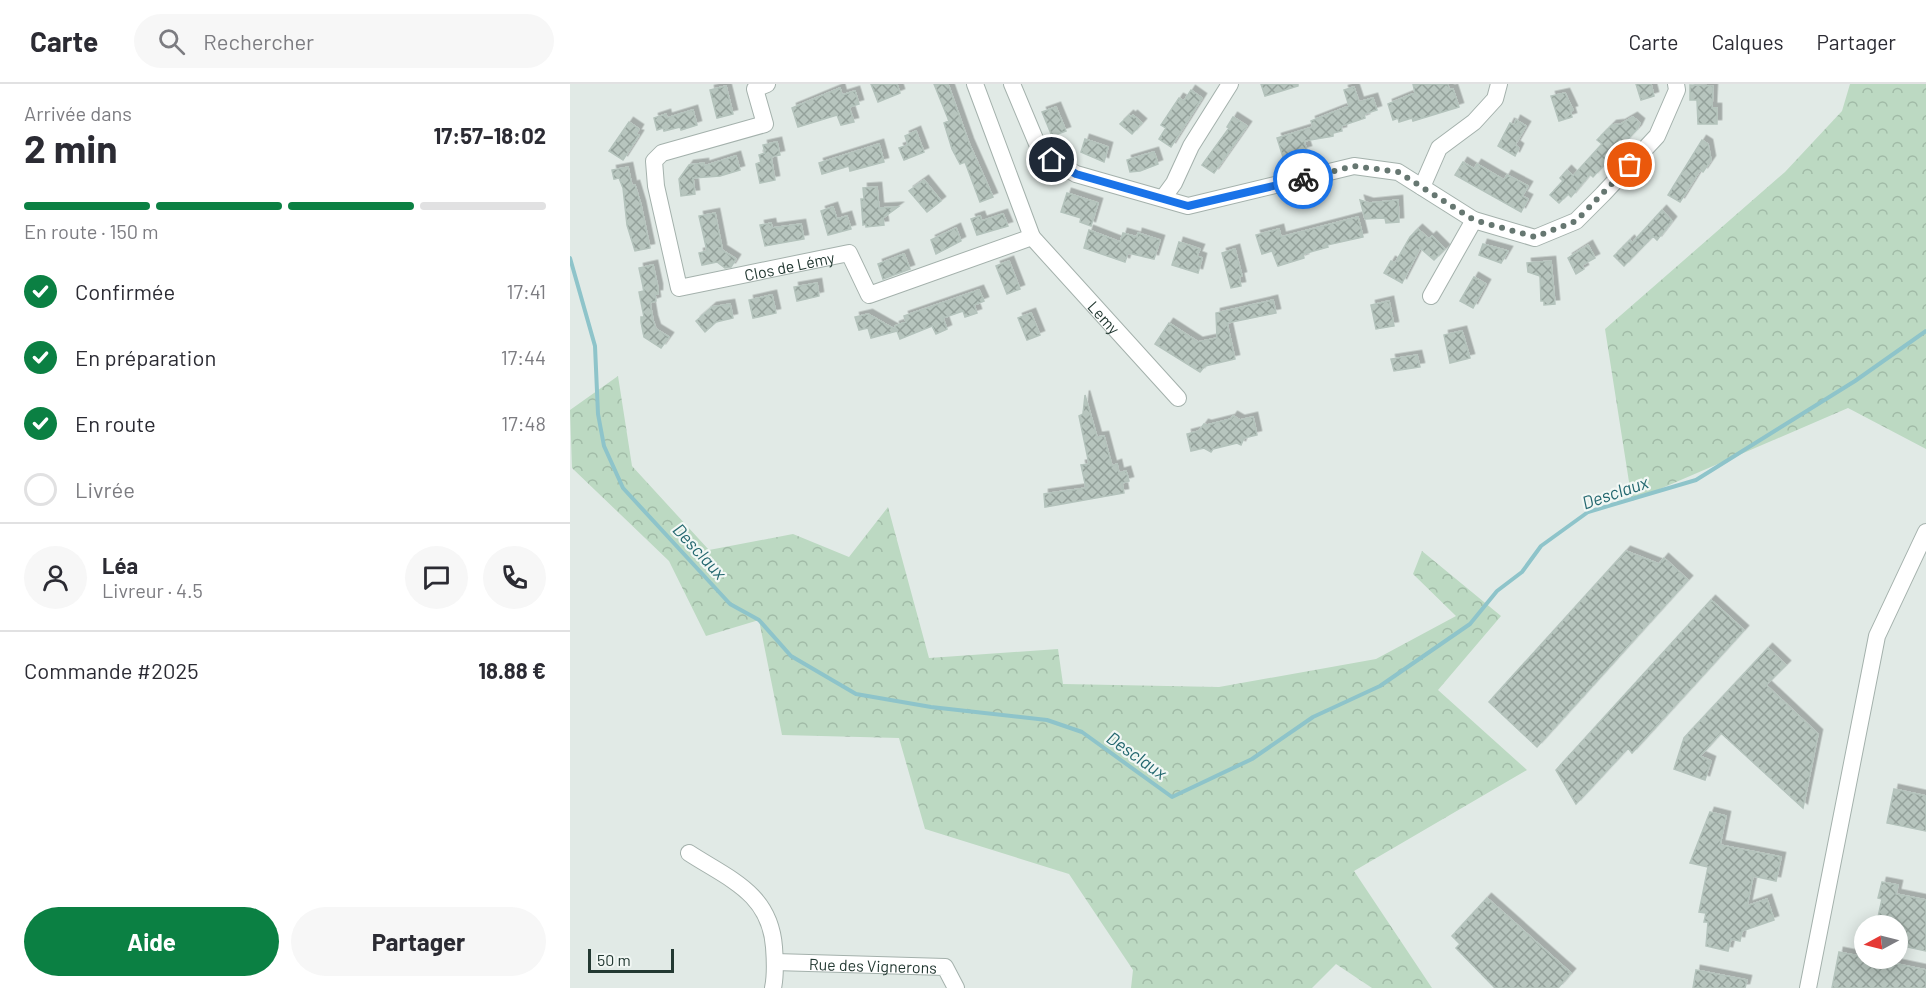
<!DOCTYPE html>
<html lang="fr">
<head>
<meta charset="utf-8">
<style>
  body { margin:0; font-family:Barlow,sans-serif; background:#f7f7f7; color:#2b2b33; height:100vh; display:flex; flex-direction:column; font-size:22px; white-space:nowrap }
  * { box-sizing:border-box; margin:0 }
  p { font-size:20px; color:#7c7c81 }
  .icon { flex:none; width:33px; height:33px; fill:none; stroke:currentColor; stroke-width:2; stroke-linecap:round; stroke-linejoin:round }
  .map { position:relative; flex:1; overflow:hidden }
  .panel { display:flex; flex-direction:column; background:#fff; width:570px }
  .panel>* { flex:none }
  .needle { width:39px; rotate:263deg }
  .buttons { position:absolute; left:1284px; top:831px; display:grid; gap:12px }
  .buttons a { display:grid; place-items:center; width:54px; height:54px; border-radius:50%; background:#fff; box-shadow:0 3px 15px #0003; font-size:30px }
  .scale { position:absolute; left:18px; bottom:15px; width:86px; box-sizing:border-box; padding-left:6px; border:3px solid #233932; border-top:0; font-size:16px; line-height:21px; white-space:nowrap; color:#233932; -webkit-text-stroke:4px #f1f7f4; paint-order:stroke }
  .pin { position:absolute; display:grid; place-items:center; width:51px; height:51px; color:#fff; margin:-26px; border:3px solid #fff; border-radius:50%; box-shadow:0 2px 6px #0007 }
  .courier { position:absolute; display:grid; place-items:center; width:60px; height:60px; margin:-30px; border:4px solid #1a73e8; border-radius:50%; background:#fff; color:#222; box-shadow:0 2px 8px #0007 }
  .summary em { font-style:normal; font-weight:700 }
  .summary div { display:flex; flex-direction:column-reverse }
  .summary { display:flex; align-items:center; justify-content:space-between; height:102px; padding:0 24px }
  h1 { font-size:39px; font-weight:700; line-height:45px }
  .bar { display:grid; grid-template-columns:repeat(4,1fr); gap:9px 6px; align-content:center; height:72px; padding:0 24px }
  .bar i { height:8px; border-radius:4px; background:#e1e1e2 }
  .bar .current { background:#0b8043 }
  .bar p { grid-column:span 4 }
  .line { display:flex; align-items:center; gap:15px; padding:0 24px; border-top:2px solid #e1e1e2 }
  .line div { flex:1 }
  .round { display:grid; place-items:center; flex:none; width:63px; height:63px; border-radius:32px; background:#f7f7f7 }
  ol { padding:0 24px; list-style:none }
  li { display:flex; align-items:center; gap:18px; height:66px }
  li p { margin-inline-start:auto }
  li .icon { padding:6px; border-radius:50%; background:#0b8043; color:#fff; stroke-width:4 }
  li:last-child { color:#7c7c81 }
  li i { width:33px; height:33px; border:3px solid #e1e1e2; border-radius:50% }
  .primary-button { display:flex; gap:12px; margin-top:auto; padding:12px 24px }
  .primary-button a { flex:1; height:69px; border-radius:36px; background:#0b8043; color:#fff; font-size:24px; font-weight:700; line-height:69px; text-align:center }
  .primary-button a+a { background:#f7f7f7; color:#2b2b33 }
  header { display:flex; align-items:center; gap:36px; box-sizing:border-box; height:84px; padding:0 30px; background:#fff; border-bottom:2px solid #e1e1e2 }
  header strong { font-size:28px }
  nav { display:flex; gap:33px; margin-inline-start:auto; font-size:21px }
  .search { width:420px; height:54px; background:#f7f7f7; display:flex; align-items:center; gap:15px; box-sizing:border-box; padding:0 21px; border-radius:33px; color:#7c7c81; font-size:22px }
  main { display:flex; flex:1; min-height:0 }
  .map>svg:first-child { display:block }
  .forest { fill:url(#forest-crowns) }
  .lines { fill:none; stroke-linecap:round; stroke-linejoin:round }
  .stream { stroke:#8ec4ca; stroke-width:4 }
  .building { fill:url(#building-cross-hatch); stroke:#b4c3bc; stroke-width:1.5; filter:url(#shadow) }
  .minor-casing { stroke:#a4b1ac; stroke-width:18 }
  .minor { stroke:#fff; stroke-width:16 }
  .done { stroke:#667771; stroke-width:6; stroke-dasharray:0 10.8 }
  .route { stroke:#1a73e8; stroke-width:8 }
  .labels { text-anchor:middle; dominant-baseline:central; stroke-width:4.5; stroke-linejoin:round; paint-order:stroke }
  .street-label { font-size:16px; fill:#233932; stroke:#f1f7f4 }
  .water-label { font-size:18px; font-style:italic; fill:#23676f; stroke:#f1f7f4 }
</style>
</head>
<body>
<header>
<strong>Carte</strong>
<div class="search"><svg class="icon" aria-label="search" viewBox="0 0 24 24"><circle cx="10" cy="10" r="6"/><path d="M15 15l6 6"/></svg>Rechercher</div>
<nav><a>Carte</a><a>Calques</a><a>Partager</a></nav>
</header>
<main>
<section class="panel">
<div class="summary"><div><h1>2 min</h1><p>Arrivée dans</p></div><em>17:57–18:02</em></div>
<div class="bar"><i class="current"></i><i class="current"></i><i class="current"></i><i></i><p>En route · 150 m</p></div>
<ol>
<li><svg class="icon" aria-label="check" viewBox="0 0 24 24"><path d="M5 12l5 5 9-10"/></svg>Confirmée<p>17:41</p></li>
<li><svg class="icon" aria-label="check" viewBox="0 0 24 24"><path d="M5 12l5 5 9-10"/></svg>En préparation<p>17:44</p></li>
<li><svg class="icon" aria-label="check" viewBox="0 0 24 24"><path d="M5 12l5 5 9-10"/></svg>En route<p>17:48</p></li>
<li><i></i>Livrée</li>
</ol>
<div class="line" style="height:108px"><a class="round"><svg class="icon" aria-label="person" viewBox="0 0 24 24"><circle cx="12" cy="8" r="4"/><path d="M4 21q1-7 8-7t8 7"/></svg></a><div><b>Léa</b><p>Livreur · 4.5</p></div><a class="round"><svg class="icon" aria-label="chat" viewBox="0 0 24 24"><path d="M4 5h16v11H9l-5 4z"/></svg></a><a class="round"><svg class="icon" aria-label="phone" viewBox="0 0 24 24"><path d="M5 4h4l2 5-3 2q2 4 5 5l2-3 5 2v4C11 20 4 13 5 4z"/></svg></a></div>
<div class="line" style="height:78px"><div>Commande #2025</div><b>18.88 €</b></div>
<div class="primary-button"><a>Aide</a><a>Partager</a></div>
</section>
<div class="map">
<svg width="1356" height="904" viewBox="0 0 1356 904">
  <defs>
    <pattern id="forest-crowns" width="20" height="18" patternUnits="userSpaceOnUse" patternTransform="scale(1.5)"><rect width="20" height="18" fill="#bcd9c2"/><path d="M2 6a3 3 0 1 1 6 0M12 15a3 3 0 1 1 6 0" fill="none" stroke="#a1bba7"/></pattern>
    <pattern id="building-cross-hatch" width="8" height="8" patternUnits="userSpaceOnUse" patternTransform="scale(1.5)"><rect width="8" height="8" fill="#b7c5be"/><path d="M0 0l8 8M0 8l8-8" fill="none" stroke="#94a19b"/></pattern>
    <filter id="shadow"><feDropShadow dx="4.5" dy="-4.5" stdDeviation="0" flood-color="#0004"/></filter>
  </defs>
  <rect width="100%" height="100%" fill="#e1eae6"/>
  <path class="forest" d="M1280,0H1356V365L1278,324L1062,417L1035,245L1215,88L1272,27Z
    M48,292L62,382L139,466L223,450L279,473L318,423L359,574L488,565L493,600L649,603L806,575L886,532L843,490L852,467L931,532L868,606L957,686L784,787L862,904H802L766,880L742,904H561L563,886L499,790L355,745L329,654L212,651L189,536L136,552L99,477L2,384L0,326Z"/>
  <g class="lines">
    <path class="stream" d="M0,174L25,262L28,330L34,362L53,404L160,520L189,536L221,572L286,610L361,623L477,636L512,648L602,713L682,675L743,633L810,602L900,540L927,507L952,488L971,462L1018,428L1126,396L1285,297L1356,247"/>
  </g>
  <path class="building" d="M301,0H327L330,9L308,18Z
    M364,0H378L399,59L423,113L410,118L395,78L390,80L382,65L374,39L379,37Z
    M691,0H728V2L695,12Z
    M843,0H878L879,6L883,5L889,23L843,37L842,34L829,38L828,34L823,36L818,20L845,9Z
    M1066,0H1081L1084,12L1071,16Z
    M1120,1L1143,2L1142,24H1147V40H1128L1127,16H1120Z
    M156,2L163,30L147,34L140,6Z
    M784,3L789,18L803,14L807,26L794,30L795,34L771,42L772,47L763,49V52L734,57L737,66L713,73L707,54L743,43L741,37L779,22L774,6Z
    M270,4L272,11L285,7L289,20L279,23L284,38L271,41L267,31L228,43L222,24Z
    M621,6L632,14L601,63L589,55L596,44L591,41L609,14L614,17Z
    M995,9L1003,26L1000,27L1002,33L989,37L981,12Z
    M486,23L496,47L482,52L472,28Z
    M123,26L127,41L111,46L110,43L94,47L93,44L87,46L84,34L96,30L97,34Z
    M559,31L561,33L563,31L572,39L562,50L550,40Z
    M663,33L677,42L644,89L632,81L659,44L657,43Z
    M1063,33L1070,39L1067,45L1023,93L1020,90L1001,113L998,110L989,119L980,111L993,97L990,94L997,86L1003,92L1032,60L1027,56L1042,41L1051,40Z
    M946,36L956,42L945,61L949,64L945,72L928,62L940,39L944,41Z
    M59,38L69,45L66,50L69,51L53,76L39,67Z
    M346,47L354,68L334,76L329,64L338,61L335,52Z
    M515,55L538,63L534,78L511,68Z
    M1132,56L1138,60L1141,76L1133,88L1130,86L1110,118L1098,111Z
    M207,58L210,71L201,73L205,96L190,99L186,80L191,78L189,71L195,69L193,61Z
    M309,60L314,78L280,87L279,82L252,90L249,79Z
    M584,68L588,80L570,87L560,88L557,76Z
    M166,72L170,86L150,92L123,94L125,110L111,112L109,95L119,81L134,79V82Z
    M893,78L904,85L907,80L934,96L937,91L958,102L952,112L958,115L951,128L885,91Z
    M58,83L62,102L65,101L71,121L80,164L65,167L57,141L53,104L49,94L44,95L42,86Z
    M354,96L371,117L357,128L339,107Z
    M307,103L309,124L328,123L313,134L314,141L296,143V140L293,141L291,115H294L293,104Z
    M497,109L528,119L521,142L510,138L511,134L491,128Z
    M790,116L799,119L828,116L829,138L816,139L815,134L795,135Z
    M263,123L267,135L277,132L281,145L258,151L251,127Z
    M1092,126L1102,137L1087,156L1083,152L1054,182L1044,172L1060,156L1062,159Z
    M145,129L152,164H149L166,175L161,183L155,184L147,178L132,181L129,169L137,167L129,132Z
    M433,130L438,142L407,151L401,135L410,132L412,137Z
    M788,133L793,153L757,161L758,163L733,170L734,174L708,182L702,167L692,170L686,151L709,145L711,153Z
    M201,139L202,144L231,140L234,155L195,162L190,141Z
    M386,144L391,157L366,170L361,156Z
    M848,145L859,155L862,152L875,165L864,176L850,164L832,199L814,189L821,177L825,179L840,153Z
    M519,146L550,158L553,149L567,153L568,149L590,156L584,175L558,169L555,178L514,164Z
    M609,158L630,165L627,172L632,174L628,189L602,181Z
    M913,160L938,167L931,179L909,171Z
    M1018,161L1025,174L1012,181L1014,185L1006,190L998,174Z
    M665,165L672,192L669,193L671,202L661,204L652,169Z
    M334,170L340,185L313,195L308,180Z
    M439,177L450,205L437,210L426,182Z
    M981,177L985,220L974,221V217H971L970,192L958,188L957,179Z
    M83,181L88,204V210H85L86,217L80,219L83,236L86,245L99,253L91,264L74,253L71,238V233H74L69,208L74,207L69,184Z
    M904,193L916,200L903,224L890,217Z
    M247,199L249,212L227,217L224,203Z
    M409,206L414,217L404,221L407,229L395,233L393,227L373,234L377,245L366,250L362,242L330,255L327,247L301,254L298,244L289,246L285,233L298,230L326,246L325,242L336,238L334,232Z
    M202,211L206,229L183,234L179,216Z
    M703,216L706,229L657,239L665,275L635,282L630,288L585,260L599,239L628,258L647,254L646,229Z
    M819,217L824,242L806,245L801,221Z
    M160,220L163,234L146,238L135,248L126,237L142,223Z
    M461,229L470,251L457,256L448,234Z
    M892,247L900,274L880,279L874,251Z
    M847,271L850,283L824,287L821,275Z
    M515,311L527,353L534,352L542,382L547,380L549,389L556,387L559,397L552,399L554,409L475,423L474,410L516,404L511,381L519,380L509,332L513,330Z
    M663,332L670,336L683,333L687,351L674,354L671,361L667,359L643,365L641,368L634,364L621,367L617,350L629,347L634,340L637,341L661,335Z
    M1056,467L1089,480L1094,474L1118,496L967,663L919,618Z
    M1141,516L1174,546L1062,669L1058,664L1006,720L986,686Z
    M1198,564L1216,581L1196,601L1248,650L1233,724L1151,649L1130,672L1141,677L1135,696L1104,685L1114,654Z
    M1324,705L1356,712V747L1317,739Z
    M1140,728L1156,732L1150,761L1211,773L1206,797L1183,792L1177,822L1197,815L1204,836L1172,847L1170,857L1161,855L1158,867L1136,862L1138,838H1134L1136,829L1129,828L1138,783L1120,779Z
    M1312,798L1328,801L1326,810L1356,816V867L1328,861V842H1306L1312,815L1308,814Z
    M917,814L1001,889L988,904H925L886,864L890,860L882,852Z
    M1269,868L1356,886V904H1262Z
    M1126,886L1177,896L1175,904H1123Z"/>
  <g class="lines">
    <g class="minor-casing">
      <g id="minor">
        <path id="s1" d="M197,0L185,5L195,40L92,69L84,77L86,102L109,204L279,169L299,211L462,153L405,0"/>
        <path d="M442,0L468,62L482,76L506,90L618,122L784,82L828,88L904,136L965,154L1006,137L1033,110L1087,52L1107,6L1106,0"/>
        <path d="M852,103L869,64L904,38L925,15L929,0"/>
        <path d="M593,114L604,99L621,62L660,0"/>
        <path id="s2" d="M462,153L608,314"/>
        <path d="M861,212L904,136"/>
        <path d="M119,769C159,795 200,809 204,863C205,876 206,890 203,904"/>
        <path id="s3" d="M205,878L375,883L386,904"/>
        <path d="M1238,904L1307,552L1356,448"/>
      </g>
    </g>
    <use href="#minor" class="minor"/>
  </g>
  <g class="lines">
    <path class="done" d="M733,95L784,82L828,88L904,136L965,153L1006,137L1060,81"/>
    <path class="route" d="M482,76L506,90L618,122L733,95"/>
  </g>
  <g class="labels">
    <g class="street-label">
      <text stroke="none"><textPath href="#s1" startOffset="410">Clos de Lémy</textPath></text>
      <text stroke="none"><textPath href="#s2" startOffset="108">Lemy</textPath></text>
      <text stroke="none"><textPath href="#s3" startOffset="98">Rue des Vignerons</textPath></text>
    </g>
    <g class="water-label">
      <text transform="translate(1045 408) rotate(-19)">Desclaux</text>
      <text transform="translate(130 467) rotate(47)">Desclaux</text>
      <text transform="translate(567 671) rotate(35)">Desclaux</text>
    </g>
  </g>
</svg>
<div class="buttons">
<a><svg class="needle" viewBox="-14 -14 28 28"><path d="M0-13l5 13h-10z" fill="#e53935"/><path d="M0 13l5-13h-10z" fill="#7c7c81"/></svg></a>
</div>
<div class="scale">50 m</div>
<div class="pin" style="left:1060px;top:81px;background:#ea580c"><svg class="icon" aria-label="bag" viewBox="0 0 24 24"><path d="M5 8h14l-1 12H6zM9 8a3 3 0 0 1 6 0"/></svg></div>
<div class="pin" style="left:482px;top:76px;background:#1f2937"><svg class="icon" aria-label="home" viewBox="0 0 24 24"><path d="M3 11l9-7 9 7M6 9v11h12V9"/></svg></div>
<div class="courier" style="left:733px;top:95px"><svg class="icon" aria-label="bike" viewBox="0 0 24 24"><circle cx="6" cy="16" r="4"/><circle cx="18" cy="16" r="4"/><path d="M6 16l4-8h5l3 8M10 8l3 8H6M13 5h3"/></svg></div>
</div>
</main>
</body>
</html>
